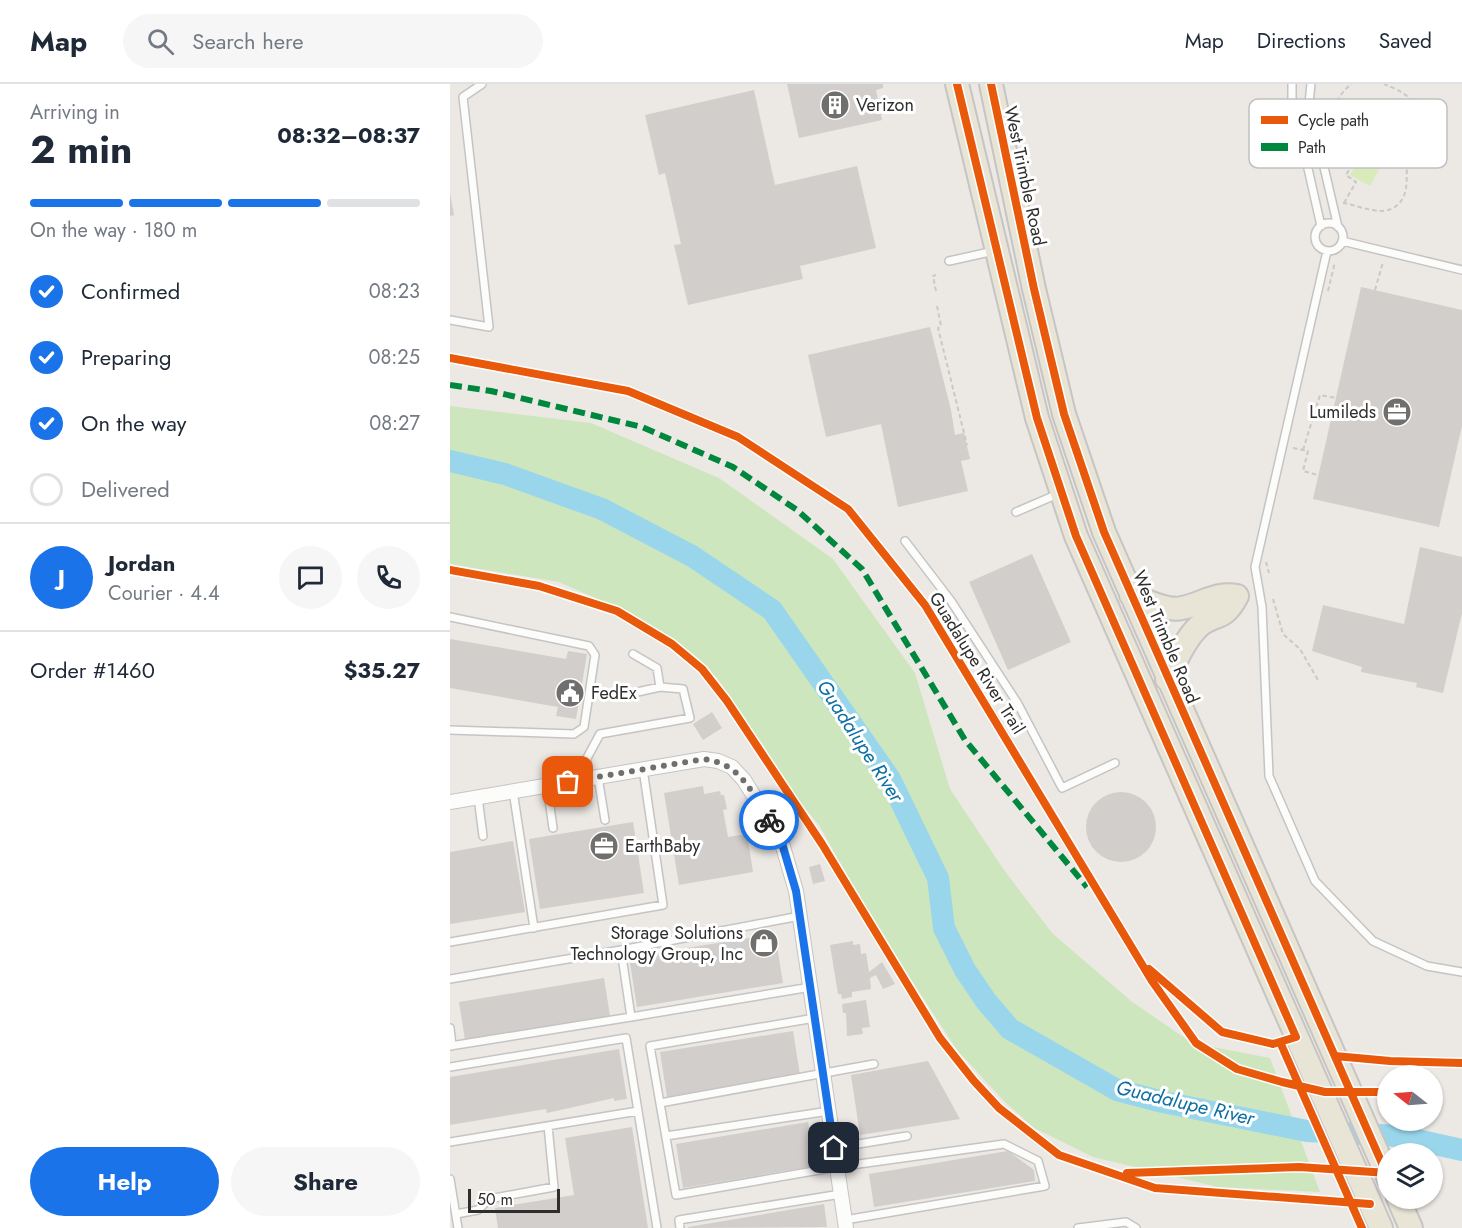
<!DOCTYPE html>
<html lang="en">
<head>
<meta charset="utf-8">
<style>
  body { margin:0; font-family:Jost,sans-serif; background:#f6f6f7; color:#1f2937; height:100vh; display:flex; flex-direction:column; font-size:22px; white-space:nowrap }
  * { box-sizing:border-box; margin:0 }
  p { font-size:20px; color:#747a83 }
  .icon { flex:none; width:33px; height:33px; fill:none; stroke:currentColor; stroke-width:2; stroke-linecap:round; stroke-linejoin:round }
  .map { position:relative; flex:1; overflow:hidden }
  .sheet { display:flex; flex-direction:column; background:#fff; width:450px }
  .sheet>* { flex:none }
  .needle { width:39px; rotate:287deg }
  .fabs { position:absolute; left:927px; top:981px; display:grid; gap:12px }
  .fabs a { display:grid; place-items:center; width:66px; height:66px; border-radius:50%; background:#fff; box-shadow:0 2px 4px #0004; font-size:30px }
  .scale { position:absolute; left:18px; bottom:15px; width:92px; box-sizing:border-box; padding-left:6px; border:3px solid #2e2e2e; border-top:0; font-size:16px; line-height:21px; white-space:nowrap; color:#2e2e2e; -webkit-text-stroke:4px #fff; paint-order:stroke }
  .pin { position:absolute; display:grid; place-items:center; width:51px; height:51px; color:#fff; margin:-26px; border-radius:12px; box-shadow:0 3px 9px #0006 }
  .courier { position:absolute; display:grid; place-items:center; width:60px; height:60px; margin:-30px; border:4px solid #1a73e8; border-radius:50%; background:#fff; color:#222; box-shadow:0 2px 8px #0007 }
  .overview em { font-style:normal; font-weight:700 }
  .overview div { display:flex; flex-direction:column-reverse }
  .overview { display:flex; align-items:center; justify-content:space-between; height:102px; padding:0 30px }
  h1 { font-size:39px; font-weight:700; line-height:45px }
  .bar { display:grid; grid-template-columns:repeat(4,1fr); gap:9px 6px; align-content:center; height:72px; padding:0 30px }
  .bar i { height:8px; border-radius:4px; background:#e0e1e3 }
  .bar .active { background:#1a73e8 }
  .bar p { grid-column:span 4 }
  .line { display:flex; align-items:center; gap:15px; padding:0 30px; border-top:2px solid #e0e1e3 }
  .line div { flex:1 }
  .round { display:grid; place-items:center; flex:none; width:63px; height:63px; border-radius:32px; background:#f6f6f7 }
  ol { padding:0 30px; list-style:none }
  li { display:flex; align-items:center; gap:18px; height:66px }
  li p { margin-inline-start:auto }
  li .icon { padding:6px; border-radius:50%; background:#1a73e8; color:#fff; stroke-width:4 }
  li:last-child { color:#747a83 }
  li i { width:33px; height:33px; border:3px solid #e0e1e3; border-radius:50% }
  .primary-button { display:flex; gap:12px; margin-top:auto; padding:12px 30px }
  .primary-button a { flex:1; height:69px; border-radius:36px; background:#1a73e8; color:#fff; font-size:24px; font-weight:700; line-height:69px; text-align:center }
  .primary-button a+a { background:#f6f6f7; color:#1f2937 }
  header { display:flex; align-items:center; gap:36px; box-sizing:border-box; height:84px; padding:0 30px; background:#fff; border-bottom:2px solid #e0e1e3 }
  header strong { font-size:28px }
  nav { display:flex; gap:33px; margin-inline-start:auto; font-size:21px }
  .search { width:420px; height:54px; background:#f6f6f7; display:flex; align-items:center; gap:15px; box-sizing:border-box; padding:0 21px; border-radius:33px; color:#747a83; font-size:22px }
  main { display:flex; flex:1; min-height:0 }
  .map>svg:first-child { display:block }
  .green { fill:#cee6be }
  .pitch { fill:#d9eabb }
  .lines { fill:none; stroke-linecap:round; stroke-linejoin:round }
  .river { stroke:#99d6ec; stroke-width:22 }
  .building { fill:#d1cecb }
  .lane-casing { stroke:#c5c4c5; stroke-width:10 }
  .street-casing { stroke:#c5c4c5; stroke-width:16 }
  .primary-casing { stroke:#c6c5c4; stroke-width:26 }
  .path { stroke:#c9c9c8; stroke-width:2; stroke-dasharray:4.5 3; stroke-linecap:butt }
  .lane { stroke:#fcfcfb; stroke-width:7 }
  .street { stroke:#fcfcfb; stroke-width:14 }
  .primary { stroke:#e8e4d6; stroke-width:22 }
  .quiet { stroke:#00873e; stroke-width:6; stroke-dasharray:12 6; stroke-linecap:butt }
  .cycleway-casing { stroke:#fff; stroke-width:11 }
  .cycleway { stroke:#e8590c; stroke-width:8 }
  .done { stroke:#706f6e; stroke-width:6; stroke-dasharray:0 10.8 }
  .route { stroke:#1a73e8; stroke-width:8 }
  .labels { text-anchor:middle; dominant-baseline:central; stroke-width:6; stroke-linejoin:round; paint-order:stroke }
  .poi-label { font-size:18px; fill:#2e2e2e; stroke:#fff; text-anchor:start }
  .street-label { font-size:18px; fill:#2e2e2e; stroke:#fff }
  .water-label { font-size:20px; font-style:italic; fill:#0d6fa3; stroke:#fff }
  .key { fill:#fff; stroke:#c0c0c0; stroke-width:1.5 }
  .key-label { font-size:16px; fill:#2e2e2e }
</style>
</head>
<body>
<header>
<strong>Map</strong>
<div class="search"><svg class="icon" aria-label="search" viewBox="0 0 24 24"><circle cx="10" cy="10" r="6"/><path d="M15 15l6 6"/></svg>Search here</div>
<nav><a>Map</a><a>Directions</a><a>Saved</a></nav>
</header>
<main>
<section class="sheet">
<div class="overview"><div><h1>2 min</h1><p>Arriving in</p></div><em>08:32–08:37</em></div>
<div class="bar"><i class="active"></i><i class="active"></i><i class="active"></i><i></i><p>On the way · 180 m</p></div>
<ol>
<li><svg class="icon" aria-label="check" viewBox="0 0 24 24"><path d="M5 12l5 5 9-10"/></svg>Confirmed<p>08:23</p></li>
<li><svg class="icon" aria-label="check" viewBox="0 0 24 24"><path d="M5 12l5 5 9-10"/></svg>Preparing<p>08:25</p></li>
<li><svg class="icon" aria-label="check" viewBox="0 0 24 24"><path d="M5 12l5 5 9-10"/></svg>On the way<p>08:27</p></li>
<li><i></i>Delivered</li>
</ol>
<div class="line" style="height:108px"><b class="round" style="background:#1a73e8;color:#fff">J</b><div><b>Jordan</b><p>Courier · 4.4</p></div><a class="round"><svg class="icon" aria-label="chat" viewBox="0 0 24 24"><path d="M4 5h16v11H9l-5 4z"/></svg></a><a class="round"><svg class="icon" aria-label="phone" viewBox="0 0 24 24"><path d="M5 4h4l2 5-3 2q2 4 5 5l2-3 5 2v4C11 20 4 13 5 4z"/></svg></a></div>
<div class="line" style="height:78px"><div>Order #1460</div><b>$35.27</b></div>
<div class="primary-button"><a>Help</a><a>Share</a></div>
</section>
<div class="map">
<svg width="1012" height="1144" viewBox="0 0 1012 1144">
  <rect width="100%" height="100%" fill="#ece8e4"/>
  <path class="green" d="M0,322L141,339L269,394L383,475L465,589L500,705L554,786L602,849L681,917L742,959L820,974L870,1108L768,1103L643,1073L584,1044L553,1016L507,966L422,836L369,741L338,704L267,594L223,556L170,525L109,498L0,480Z"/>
  <path class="pitch" d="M914,67L933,78L920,102L900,91Z"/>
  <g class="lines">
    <path class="river" d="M0,377L55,390L152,425L242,472L322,526L440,695L488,794L494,844L515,886L536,917L560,945L667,1006L713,1018L857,1047L949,1052L1012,1066"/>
  </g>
  <path class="building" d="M337,0H433V4L426,6L432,36L349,54Z
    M304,6L325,101L407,82L426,164L350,182L353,195L238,221L224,161L231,160L215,89L209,91L195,31Z
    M0,109L4,131L0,132Z
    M911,203L1012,226V342L989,443L863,415Z
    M480,243L501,326L505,351L514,349L520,375L511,377L518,407L448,423L431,340L376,353L358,271Z
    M970,463L1012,473V529L993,609L966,603L967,599L911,588L912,583L862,567L873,521L954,540Z
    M582,470L621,558L558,586L519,498Z
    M0,555L116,575L118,567L137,570L126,635L106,632L108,623L0,604Z
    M262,628L272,644L253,656L243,640Z
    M253,702L254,710L270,707L271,711H274L277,725L273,726L278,753L297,750L303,788L229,801L214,709Z
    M636 743a35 35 0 1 1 70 0a35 35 0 1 1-70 0Z
    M183,738L194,809L90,825L79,755Z
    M63,757L75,828L0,840V768Z
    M370,780L375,797L363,800L359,783Z
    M325,850L333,899L187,923L179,873Z
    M403,857V861L410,860L411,870L416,869L419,888L432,878L445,900L433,905L426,891L420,894L421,905L402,908V913L392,915L391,910H388L380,861Z
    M154,894L160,932L15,956L9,918Z
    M416,916L420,943L412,944L413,950L397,952L396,929H393L392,920Z
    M343,947L350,991L217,1013L210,968Z
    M169,965L177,1015L164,1017V1014L97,1029L96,1025L0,1041V993Z
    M478,977L510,1035L410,1051L401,991Z
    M358,1038L365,1082L233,1104L226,1060Z
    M182,1043L198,1144H48L45,1124L124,1111L115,1054Z
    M558,1067L584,1086L585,1097L424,1123L419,1090Z
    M374,1120L377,1143L238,1144V1143Z"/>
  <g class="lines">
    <g class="lane-casing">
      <path id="lane" d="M842,0V14L871,142
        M861,0L859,19L888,143
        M865 153a14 14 0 1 1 28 0a14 14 0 1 1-28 0Z
        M892,157L1012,186
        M877,167L805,483L812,523L819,692L865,797L923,857L977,882L1012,888
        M499,177L544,167
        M0,236L39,243L13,13L32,0
        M566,428L608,410
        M455,457L501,517L568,620L612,704L665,679
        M0,533L139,562L145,571L134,643L124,650L0,646
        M183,570L207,584L210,603
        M148,693L155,736
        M138,694L137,674L150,650L240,634L233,605L210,603L165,613
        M97,701L103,744
        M63,707L84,844
        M28,713L33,752
        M350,832L171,866L181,933L361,903
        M0,858L213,821L193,685
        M0,895L171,866
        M365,934L200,962L226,1111L387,1083L554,1060L588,1077L595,1102L395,1136
        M0,944L2,962
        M0,962L181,933
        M0,983L176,954L188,1027
        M210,1019L424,980
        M216,1052L379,1027
        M0,1058L188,1027L207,1144
        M384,1064L457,1052
        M0,1095L8,1144
        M6,1130L28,1126L39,1115L104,1103L98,1042
        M230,1144L229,1136L391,1110
        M628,1144L676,1138L686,1144"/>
    </g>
    <g class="street-casing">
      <path id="street" d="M0,718L254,675L268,677L282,683L294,696L331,756L346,807L396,1144"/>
    </g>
    <g class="primary-casing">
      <path id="primary" d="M507,0L587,334L626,452L931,1144
        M541,0L584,205L614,330L654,448L938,1093
        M681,511C695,516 717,528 732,524C753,520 765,508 787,512C773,539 764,528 748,543C734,557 726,577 717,595
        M948,1114L961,1144"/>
    </g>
    <path class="path" d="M893,119C908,121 928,132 943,124C963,113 954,87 958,69C962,54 972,40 966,24C961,11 946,5 934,0
      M894,119L906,98L896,91L906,74C881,60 876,16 902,0
      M925,206L933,178
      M486,207L483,192L486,191
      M878,207L885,178
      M487,222L491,242L488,244L517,361
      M843,364L858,367L853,387L868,391
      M853,366L870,311L886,314
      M816,478L819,489
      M823,515L833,550L850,565L868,596"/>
    <use href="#lane" class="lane"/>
    <use href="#street" class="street"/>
    <use href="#primary" class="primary"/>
    <path class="quiet" d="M0,301L41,307L192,343L283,383L347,426L412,485L515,656L637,803"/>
    <g class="cycleway-casing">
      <path id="cycleway" d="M507,0L587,334L626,452L846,953L823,960L772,948L699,885
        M541,0L584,205L614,330L654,448L938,1093
        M0,274L178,307L288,353L398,425L475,521L702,897L746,959L787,985L832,998L875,1008H938
        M0,486L89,502L167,527L222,560L252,585L277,617L372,760L490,954L524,997L549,1024L609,1071L705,1104L920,1120
        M830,958L912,1144
        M885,972L940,977L1012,979
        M677,1089L849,1083L938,1089"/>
    </g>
    <use href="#cycleway" class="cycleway"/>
  </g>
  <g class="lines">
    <path class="done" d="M118,698L254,675C291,680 301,707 319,736"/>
    <path class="route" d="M319,736L331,756L346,807L384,1064"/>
  </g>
  <defs>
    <g id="building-disc" transform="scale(1.5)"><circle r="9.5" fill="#706f6e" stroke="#fff"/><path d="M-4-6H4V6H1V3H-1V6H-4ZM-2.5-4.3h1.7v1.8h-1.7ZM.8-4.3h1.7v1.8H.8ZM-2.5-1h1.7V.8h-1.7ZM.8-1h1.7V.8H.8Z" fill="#fff"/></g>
    <g id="office-disc" transform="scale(1.5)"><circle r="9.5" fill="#706f6e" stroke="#fff"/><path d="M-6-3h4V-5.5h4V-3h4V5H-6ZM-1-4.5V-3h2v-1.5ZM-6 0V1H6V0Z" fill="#fff"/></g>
    <g id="civic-disc" transform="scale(1.5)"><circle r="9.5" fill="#706f6e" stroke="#fff"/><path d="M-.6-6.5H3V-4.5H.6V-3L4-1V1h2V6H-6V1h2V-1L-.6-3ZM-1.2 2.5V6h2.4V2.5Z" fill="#fff"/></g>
    <g id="shop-disc" transform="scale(1.5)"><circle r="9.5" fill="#706f6e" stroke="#fff"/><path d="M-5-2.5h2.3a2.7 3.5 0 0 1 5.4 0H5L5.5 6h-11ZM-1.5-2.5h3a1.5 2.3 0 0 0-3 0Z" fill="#fff"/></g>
  </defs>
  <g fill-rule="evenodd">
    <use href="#building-disc" x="385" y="21"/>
    <use href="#office-disc" x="947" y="328"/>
    <use href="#civic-disc" x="120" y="609"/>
    <use href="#office-disc" x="154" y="762"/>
    <use href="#shop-disc" x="314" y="859"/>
  </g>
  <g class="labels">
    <g class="poi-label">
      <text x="406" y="21">Verizon</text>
      <text x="926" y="328" text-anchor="end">Lumileds</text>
      <text x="141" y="609">FedEx</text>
      <text x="175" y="762">EarthBaby</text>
      <text x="293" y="849" text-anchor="end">Storage Solutions<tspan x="293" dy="21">Technology Group, Inc</tspan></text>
    </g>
    <g class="street-label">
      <text transform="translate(575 92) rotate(78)">West Trimble Road</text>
      <text transform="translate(716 553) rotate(67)">West Trimble Road</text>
      <text transform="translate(527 579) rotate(58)">Guadalupe River Trail</text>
    </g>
    <g class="water-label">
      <text transform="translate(410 657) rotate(57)">Guadalupe River</text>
      <text transform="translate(735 1019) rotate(13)">Guadalupe River</text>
    </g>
  </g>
  <rect x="799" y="15" width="198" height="69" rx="9" class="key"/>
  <rect x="811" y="32" width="27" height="8" fill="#e8590c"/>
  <rect x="811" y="59" width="27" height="8" fill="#00873e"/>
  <g class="key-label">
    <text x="848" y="42">Cycle path</text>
    <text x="848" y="69">Path</text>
  </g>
</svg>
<div class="fabs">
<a><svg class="needle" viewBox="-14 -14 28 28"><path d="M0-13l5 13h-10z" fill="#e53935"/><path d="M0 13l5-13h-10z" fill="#747a83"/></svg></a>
<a><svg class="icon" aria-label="layers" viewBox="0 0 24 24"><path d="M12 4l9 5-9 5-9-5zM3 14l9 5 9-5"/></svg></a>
</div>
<div class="scale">50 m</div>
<div class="pin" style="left:118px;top:698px;background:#ea580c"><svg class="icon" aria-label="bag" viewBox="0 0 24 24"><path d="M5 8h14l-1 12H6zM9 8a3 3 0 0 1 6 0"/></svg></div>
<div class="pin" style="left:384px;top:1064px;background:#1f2937"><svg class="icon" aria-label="home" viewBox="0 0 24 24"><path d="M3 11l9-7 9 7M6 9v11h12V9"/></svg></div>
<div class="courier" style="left:319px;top:736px"><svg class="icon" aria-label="bike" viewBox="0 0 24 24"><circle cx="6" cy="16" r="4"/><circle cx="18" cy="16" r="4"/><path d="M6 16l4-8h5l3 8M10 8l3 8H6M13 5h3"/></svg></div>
</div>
</main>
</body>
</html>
